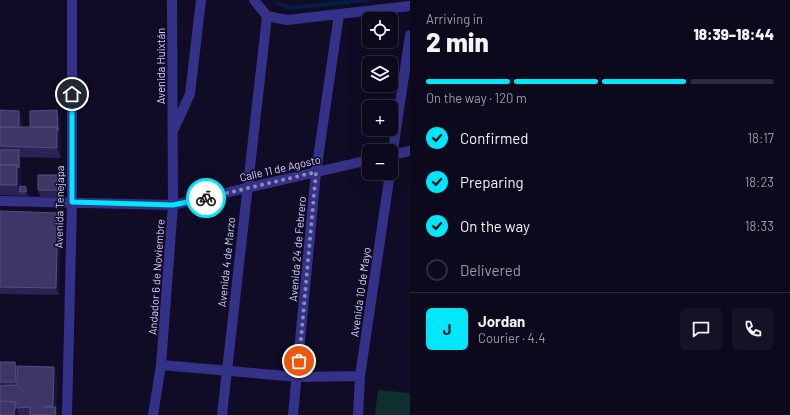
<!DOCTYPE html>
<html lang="en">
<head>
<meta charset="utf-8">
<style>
  body { margin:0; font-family:Barlow,sans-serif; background:#151225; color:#f1f3f6; height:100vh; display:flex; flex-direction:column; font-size:15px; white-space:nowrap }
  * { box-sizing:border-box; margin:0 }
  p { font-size:13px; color:#9a9aa3 }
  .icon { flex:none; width:22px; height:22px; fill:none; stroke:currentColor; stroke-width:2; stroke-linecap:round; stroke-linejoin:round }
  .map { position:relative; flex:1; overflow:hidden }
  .sheet { display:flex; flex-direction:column; background:#0c091c; width:380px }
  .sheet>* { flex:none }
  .fabs { position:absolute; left:362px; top:12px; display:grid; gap:8px }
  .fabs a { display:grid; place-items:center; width:36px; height:36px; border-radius:6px; background:#0c091c; box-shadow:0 4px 16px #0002,0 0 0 1px #2c2a3b; font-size:20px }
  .pin { position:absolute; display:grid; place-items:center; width:34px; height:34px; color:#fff; margin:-17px; border:2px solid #fff; border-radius:50%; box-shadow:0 1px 4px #0007 }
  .courier { position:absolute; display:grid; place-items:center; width:40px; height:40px; margin:-20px; border:3px solid #00e6fb; border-radius:50%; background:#fff; color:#222; box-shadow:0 1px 5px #0007 }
  .head em { font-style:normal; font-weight:800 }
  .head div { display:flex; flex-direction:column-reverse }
  .head { display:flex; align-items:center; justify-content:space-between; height:68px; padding:0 16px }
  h1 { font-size:26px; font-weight:800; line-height:30px }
  .bar { display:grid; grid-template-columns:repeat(4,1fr); gap:6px 4px; align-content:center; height:48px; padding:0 16px }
  .bar i { height:5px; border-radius:3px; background:#2c2a3b }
  .bar .current { background:#00e6fb }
  .bar p { grid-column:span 4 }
  .line { display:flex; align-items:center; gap:10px; padding:0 16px; border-top:1px solid #2c2a3b }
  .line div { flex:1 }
  .round { display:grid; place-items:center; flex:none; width:42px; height:42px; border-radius:6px; background:#151225 }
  ol { padding:0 16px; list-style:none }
  li { display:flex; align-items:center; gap:12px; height:44px }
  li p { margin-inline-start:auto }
  li .icon { padding:4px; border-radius:50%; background:#00e6fb; color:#111; stroke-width:4 }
  li:last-child { color:#9a9aa3 }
  li i { width:22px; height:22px; border:2px solid #2c2a3b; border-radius:50% }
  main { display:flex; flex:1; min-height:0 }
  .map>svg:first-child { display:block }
  .green { fill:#0e2f2e }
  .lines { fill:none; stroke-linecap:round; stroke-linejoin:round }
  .stream { stroke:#051d45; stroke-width:4 }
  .minor { stroke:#343288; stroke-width:10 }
  .wall { fill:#2c2355 }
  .shaded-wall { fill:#19123a }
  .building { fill:#3e3667; stroke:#554e7f }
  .done { stroke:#8f8bb3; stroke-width:4; stroke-dasharray:0 7.2 }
  .route { stroke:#00e6fb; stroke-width:5 }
  .labels { text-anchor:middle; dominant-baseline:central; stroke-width:3; stroke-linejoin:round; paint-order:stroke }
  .street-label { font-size:11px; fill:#d4d0ff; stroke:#100c25 }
</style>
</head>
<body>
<main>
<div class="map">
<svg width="410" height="415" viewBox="0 0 410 415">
  <rect width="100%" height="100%" fill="#100c25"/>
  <path class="green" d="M378,390L410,393V415H375Z"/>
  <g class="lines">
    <path class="stream" d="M278,3L289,8L368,0"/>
    <path class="minor" d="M254,0L267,16
      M267,16L287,20L410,6
      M174,129L190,94L201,0
      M391,155L410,151
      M391,164L410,35
      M0,201L173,205L369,160
      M161,365L298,377L360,376
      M67,415L72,202V0
      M153,415L161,365L173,205L172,0
      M222,415L267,16
      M293,415L316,172L339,14
      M358,415L360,376L390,173"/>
  </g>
  <path class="wall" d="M0,110L19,111L22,118V127H30L60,117L61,158L21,157V186L26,187L28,191V196L0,195Z
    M58,175L60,182V197L41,198L38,190Z
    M0,211L60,220L59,295L0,294Z
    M0,362H15L17,366L57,374L56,407L58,415H20L19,414V415H0Z"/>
  <path class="shaded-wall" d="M57,110L60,117L61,158L57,148Z
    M19,111L22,118V137L19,130Z
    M19,150L21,158V192H19L17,185V165Z
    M58,175L60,182V197L58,190Z
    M26,187L28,191V196L26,192Z
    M58,213L60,220L59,295L56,288Z
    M15,362L19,373V393L16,382Z
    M54,367L57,374L55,413L53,406Z
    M16,402L18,408H17L19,415H14Z
    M56,407L58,415H55Z"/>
  <path class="building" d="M0,110L19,111V127H0Z
    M57,110L58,131L57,127H30V111Z
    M0,127H57V148L0,146Z
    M0,150H19V168L17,165H0Z
    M0,165H17V185H0Z
    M38,175H58V190H38Z
    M20,186L26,187V192H19Z
    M0,211L58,213L56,288L0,287Z
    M0,362H15L16,382H0Z
    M17,366L54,367L53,406L43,407H56L55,415H30V407L17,408V404L16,402L0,401V386L17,385Z
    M0,401L16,402L14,415H0Z"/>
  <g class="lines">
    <path class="done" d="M206,198L316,172L299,361"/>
    <path class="route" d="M72,94V202L173,205L206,198"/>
  </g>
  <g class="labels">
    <g class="street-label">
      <text transform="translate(160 66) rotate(-90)">Avenida Huixtán</text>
      <text transform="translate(280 168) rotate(-13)">Calle 11 de Agosto</text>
      <text transform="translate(59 207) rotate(-89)">Avenida Tenejapa</text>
      <text transform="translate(297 249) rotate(-85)">Avenida 24 de Febrero</text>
      <text transform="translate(226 262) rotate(-84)">Avenida 4 de Marzo</text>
      <text transform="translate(156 277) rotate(-86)">Andador 6 de Noviembre</text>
      <text transform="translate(360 292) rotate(-82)">Avenida 10 de Mayo</text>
    </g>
  </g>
</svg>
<div class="fabs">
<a><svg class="icon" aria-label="locate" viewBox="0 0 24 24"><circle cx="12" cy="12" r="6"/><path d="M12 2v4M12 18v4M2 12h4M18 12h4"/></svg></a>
<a><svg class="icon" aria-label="layers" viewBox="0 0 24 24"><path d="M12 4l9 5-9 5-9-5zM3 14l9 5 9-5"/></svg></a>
<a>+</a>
<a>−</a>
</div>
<div class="pin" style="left:299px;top:361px;background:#ea580c"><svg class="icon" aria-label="bag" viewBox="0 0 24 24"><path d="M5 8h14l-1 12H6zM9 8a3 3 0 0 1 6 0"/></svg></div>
<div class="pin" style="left:72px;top:94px;background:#1f2937"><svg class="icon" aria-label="home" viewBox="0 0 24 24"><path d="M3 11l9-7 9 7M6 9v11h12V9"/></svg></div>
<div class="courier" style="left:206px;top:198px"><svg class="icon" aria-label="bike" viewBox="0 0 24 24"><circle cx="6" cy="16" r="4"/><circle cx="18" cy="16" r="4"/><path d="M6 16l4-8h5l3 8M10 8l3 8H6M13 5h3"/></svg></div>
</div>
<section class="sheet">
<div class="head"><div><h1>2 min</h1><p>Arriving in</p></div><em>18:39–18:44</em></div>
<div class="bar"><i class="current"></i><i class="current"></i><i class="current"></i><i></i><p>On the way · 120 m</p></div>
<ol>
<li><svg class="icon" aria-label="check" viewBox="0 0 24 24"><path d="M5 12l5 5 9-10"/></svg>Confirmed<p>18:17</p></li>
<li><svg class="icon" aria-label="check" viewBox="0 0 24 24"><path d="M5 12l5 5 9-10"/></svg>Preparing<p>18:23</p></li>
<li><svg class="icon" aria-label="check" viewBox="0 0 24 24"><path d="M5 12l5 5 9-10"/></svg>On the way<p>18:33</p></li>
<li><i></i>Delivered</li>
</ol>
<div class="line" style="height:72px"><b class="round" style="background:#00e6fb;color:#111">J</b><div><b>Jordan</b><p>Courier · 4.4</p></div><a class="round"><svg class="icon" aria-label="chat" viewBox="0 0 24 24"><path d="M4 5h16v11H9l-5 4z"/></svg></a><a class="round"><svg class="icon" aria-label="phone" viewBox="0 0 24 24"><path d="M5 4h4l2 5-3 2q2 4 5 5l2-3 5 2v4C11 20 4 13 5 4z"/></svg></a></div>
</section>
</main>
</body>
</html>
